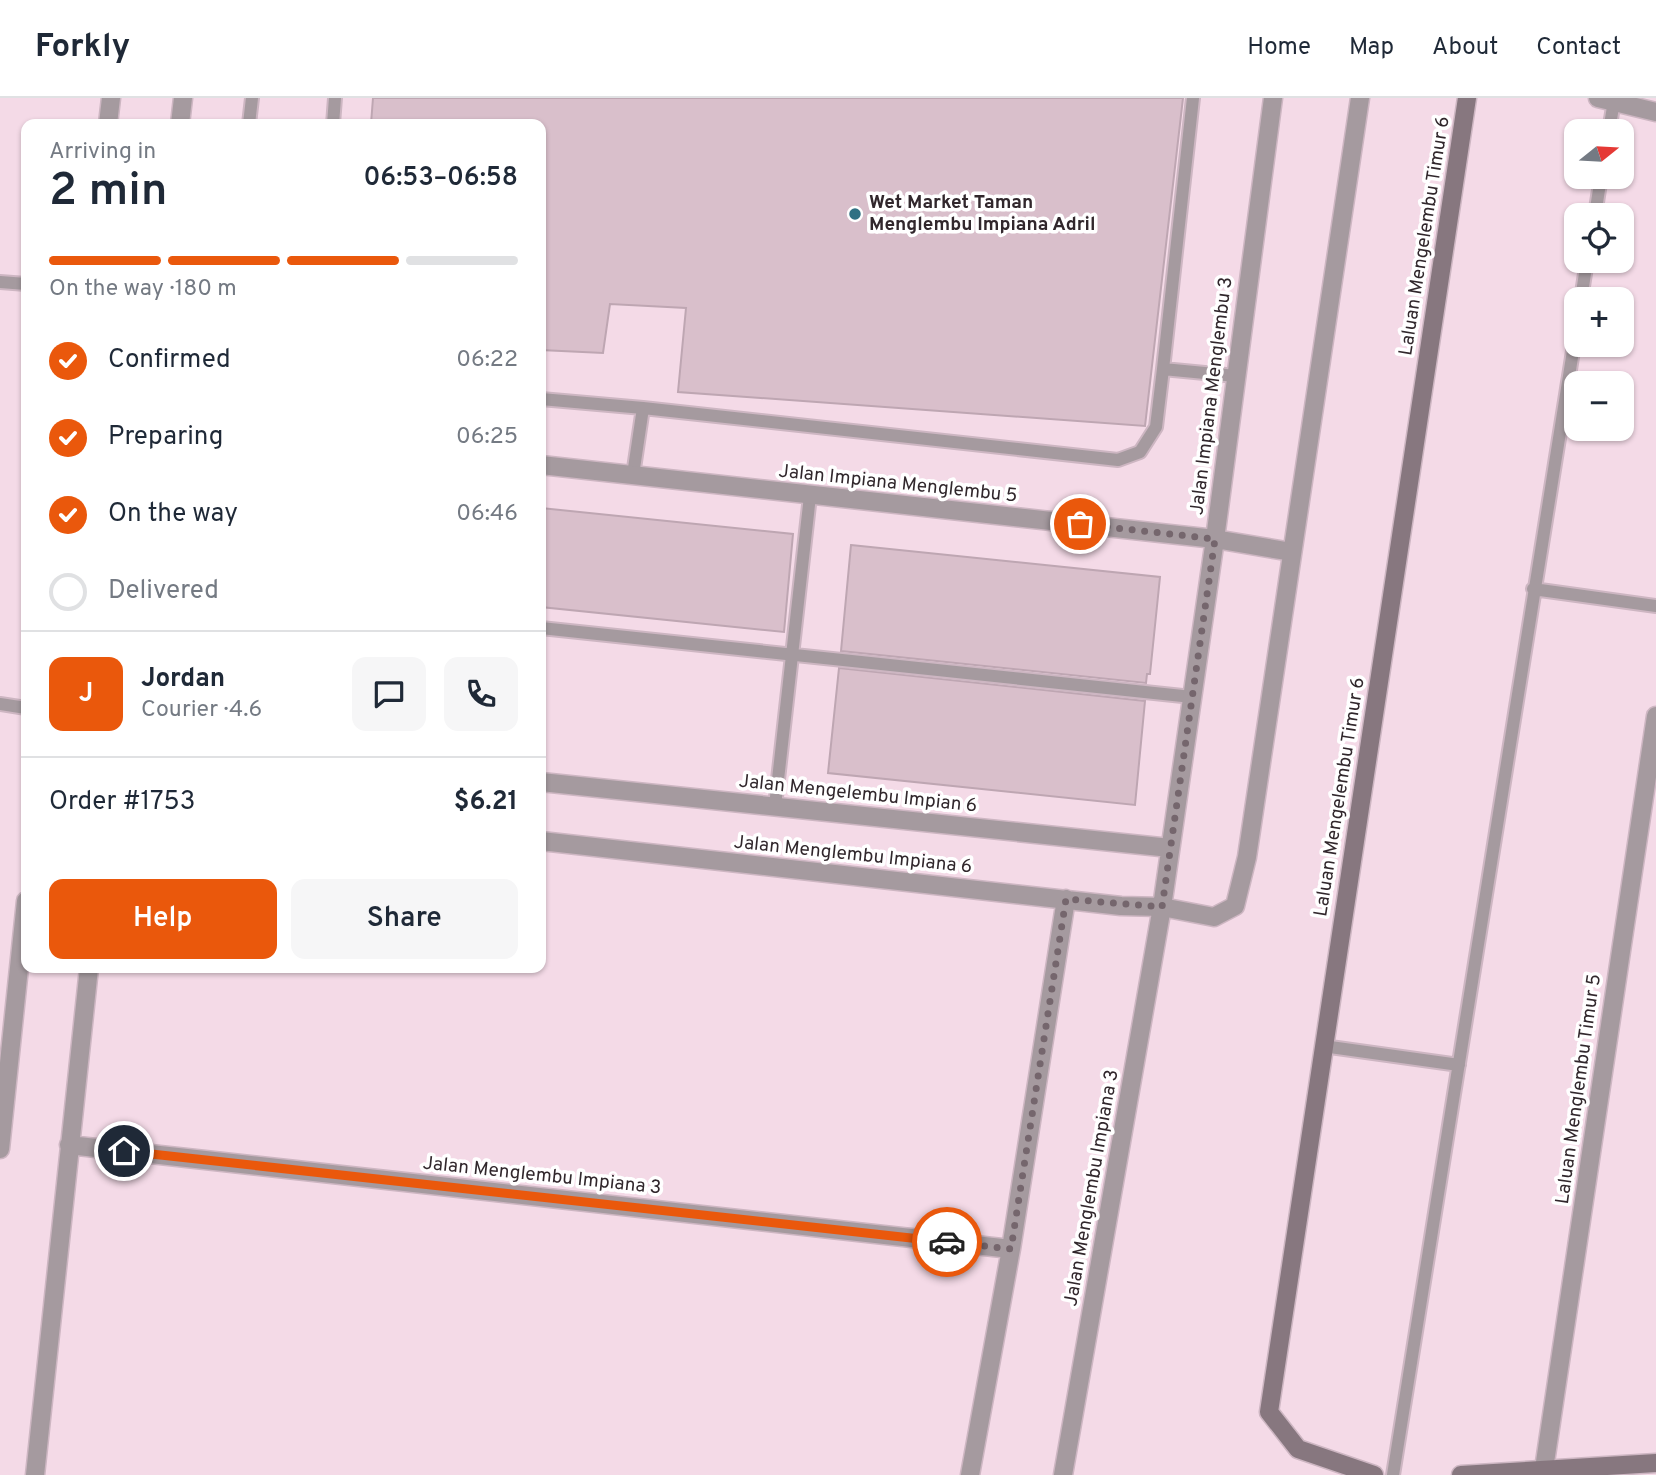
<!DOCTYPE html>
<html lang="en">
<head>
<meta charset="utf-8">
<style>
  body { margin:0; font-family:Overpass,sans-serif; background:#f6f6f7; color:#1f2937; height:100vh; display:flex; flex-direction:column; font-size:26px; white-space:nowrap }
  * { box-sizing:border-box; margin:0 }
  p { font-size:23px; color:#747a83 }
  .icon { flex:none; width:38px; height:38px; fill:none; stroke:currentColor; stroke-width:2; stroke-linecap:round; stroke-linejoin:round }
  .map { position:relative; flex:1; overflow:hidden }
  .panel { position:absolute; left:21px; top:21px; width:525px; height:854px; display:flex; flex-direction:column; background:#fff; border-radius:14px; box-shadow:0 2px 5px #0004 }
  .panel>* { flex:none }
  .needle { width:46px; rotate:72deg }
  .buttons { position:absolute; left:1564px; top:21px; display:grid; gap:14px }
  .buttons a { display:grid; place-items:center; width:70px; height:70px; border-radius:14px; background:#fff; box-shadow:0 2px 5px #0004; font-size:35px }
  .pin { position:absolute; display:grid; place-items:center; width:60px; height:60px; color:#fff; margin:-30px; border:4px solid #fff; border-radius:50%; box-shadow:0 2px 7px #0007 }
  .courier { position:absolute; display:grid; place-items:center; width:70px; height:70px; margin:-35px; border:5px solid #ea580c; border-radius:50%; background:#fff; color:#222; box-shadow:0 2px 9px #0007 }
  .headline em { font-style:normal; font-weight:600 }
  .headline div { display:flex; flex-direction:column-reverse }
  .headline { display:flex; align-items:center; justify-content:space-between; height:119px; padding:0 28px }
  h1 { font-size:46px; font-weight:600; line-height:52px }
  .bar { display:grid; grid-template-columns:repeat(4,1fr); gap:10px 7px; align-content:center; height:84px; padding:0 28px }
  .bar i { height:9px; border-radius:5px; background:#e0e1e3 }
  .bar .current { background:#ea580c }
  .bar p { grid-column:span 4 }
  .line { display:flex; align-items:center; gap:18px; padding:0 28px; border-top:2px solid #e0e1e3 }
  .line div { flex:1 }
  .round { display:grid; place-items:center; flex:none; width:74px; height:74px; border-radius:14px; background:#f6f6f7 }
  ol { padding:0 28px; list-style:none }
  li { display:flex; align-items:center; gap:21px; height:77px }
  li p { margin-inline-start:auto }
  li .icon { padding:7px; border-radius:50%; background:#ea580c; color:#fff; stroke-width:4 }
  li:last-child { color:#747a83 }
  li i { width:38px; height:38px; border:4px solid #e0e1e3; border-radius:50% }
  .button { display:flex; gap:14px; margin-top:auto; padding:14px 28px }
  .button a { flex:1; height:80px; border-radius:14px; background:#ea580c; color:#fff; font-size:28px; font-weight:600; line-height:80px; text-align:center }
  .button a+a { background:#f6f6f7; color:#1f2937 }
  header { display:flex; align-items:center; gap:42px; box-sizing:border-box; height:98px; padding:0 35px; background:#fff; border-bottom:2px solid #e0e1e3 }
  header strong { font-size:33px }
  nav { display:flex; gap:38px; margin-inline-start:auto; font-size:24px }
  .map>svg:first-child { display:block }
  .building { fill:#d9bfcb; stroke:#bea6b2; stroke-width:2 }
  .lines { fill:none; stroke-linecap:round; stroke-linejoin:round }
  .lane-casing { stroke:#cdb6c2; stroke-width:16 }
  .street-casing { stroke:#cdb6c2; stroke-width:21 }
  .secondary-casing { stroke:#cdb6c2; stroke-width:21 }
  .lane { stroke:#a59a9f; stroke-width:12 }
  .street { stroke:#a59a9f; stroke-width:18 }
  .secondary { stroke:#87777f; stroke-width:18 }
  .done { stroke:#75666d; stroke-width:7; stroke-dasharray:0 12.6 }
  .route { stroke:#ea580c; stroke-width:9 }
  .poi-dot { fill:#2f7083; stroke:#fff; stroke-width:2.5 }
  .labels { text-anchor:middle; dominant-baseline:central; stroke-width:7; stroke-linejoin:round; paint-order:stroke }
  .poi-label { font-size:19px; font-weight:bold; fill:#31272c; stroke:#fff; text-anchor:start }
  .street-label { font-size:19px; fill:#31272c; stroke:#fff }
</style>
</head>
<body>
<header>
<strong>Forkly</strong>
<nav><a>Home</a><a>Map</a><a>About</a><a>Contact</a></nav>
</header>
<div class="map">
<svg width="1656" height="1377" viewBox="0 0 1656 1377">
  <rect width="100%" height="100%" fill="#f4dae7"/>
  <path class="building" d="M373,0H1183L1145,328L678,294L686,210L610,206L603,255L541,252V26H371Z
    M541,410L793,436L784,534L541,509Z
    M851,447L1160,479L1150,576H1147L1146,585L841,553Z
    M839,570L1145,603L1135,707L828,675Z"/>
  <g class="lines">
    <g class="lane-casing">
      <path id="lane" d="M1193,0L1163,271L1236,278
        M249,26L252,0
        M333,26L335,0
        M1609,33L1614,3
        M1595,117L1601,79
        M0,184L26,186
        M1581,201L1587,163
        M541,301L643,310
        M633,377L643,310L1118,362L1140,354L1156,329L1163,271
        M1533,491L1656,508
        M541,530L1192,599
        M0,606L26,610
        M775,708L810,398
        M1323,948L1459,967
        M1393,1377L1577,228"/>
    </g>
    <g class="street-casing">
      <path id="street" d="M1598,0L1656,14
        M108,26L111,0
        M180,26L183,0
        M541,367L1215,441L1292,454
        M541,684L1170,750
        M541,743L1121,808L1162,809L1214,819L1235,808L1247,759L1360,0
        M69,1047L1011,1151
        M0,1051L26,803
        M1544,1371L1656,618
        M35,1377L89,870
        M970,1377L1011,1151L1066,801
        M1063,1377L1162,809L1215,441L1273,0"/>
    </g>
    <g class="secondary-casing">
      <path id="secondary" d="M1374,1377L1298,1351L1269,1314L1467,0
        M1461,1377L1656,1365"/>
    </g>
    <use href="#lane" class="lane"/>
    <use href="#street" class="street"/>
    <use href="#secondary" class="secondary"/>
  </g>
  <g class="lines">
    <path class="done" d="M947,1144L1011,1151L1066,801L1162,809L1215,441L1080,426"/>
    <path class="route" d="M124,1053L947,1144"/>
  </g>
  <circle class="poi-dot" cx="855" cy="116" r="7"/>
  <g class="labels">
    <g class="poi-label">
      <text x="869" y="105">Wet Market Taman<tspan x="869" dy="22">Menglembu Impiana Adril</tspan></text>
    </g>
    <g class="street-label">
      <text transform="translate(1425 138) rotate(-81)">Laluan Mengelembu Timur 6</text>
      <text transform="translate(1212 298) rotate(-83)">Jalan Impiana Menglembu 3</text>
      <text transform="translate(898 386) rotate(6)">Jalan Impiana Menglembu 5</text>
      <text transform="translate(858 696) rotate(6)">Jalan Mengelembu Impian 6</text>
      <text transform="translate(1340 699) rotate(-81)">Laluan Mengelembu Timur 6</text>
      <text transform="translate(853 757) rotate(6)">Jalan Menglembu Impiana 6</text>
      <text transform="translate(1579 991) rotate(-82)">Laluan Menglembu Timur 5</text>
      <text transform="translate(542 1078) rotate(6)">Jalan Menglembu Impiana 3</text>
      <text transform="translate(1092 1090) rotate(-80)">Jalan Menglembu Impiana 3</text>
    </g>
  </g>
</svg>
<div class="buttons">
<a><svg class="needle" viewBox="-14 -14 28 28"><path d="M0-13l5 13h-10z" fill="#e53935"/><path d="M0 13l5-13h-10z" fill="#747a83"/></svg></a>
<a><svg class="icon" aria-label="locate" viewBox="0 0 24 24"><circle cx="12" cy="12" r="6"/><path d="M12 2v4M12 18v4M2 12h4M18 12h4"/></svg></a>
<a>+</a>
<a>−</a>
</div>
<div class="pin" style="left:1080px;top:426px;background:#ea580c"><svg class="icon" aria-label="bag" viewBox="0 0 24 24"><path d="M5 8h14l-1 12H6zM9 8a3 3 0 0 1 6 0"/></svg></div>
<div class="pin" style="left:124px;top:1053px;background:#1f2937"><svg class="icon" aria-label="home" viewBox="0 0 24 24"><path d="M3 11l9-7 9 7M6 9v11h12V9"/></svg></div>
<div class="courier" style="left:947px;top:1144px"><svg class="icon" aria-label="car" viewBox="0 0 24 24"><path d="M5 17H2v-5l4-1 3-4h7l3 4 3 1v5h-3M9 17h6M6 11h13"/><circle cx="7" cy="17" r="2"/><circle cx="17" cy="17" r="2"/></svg></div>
<section class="panel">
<div class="headline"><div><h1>2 min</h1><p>Arriving in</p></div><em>06:53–06:58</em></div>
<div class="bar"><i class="current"></i><i class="current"></i><i class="current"></i><i></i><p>On the way · 180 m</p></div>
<ol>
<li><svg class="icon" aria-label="check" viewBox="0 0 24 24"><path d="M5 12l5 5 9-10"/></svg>Confirmed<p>06:22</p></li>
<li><svg class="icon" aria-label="check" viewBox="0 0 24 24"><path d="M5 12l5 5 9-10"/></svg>Preparing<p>06:25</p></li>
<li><svg class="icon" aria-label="check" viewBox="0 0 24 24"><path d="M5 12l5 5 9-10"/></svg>On the way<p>06:46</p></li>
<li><i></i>Delivered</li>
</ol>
<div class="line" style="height:126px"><b class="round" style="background:#ea580c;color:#fff">J</b><div><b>Jordan</b><p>Courier · 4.6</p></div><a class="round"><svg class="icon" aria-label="chat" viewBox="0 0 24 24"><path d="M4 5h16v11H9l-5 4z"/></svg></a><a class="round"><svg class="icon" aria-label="phone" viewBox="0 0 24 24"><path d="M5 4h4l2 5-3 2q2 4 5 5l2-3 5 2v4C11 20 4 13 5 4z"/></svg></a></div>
<div class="line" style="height:91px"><div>Order #1753</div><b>$6.21</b></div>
<div class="button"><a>Help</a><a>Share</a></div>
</section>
</div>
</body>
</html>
